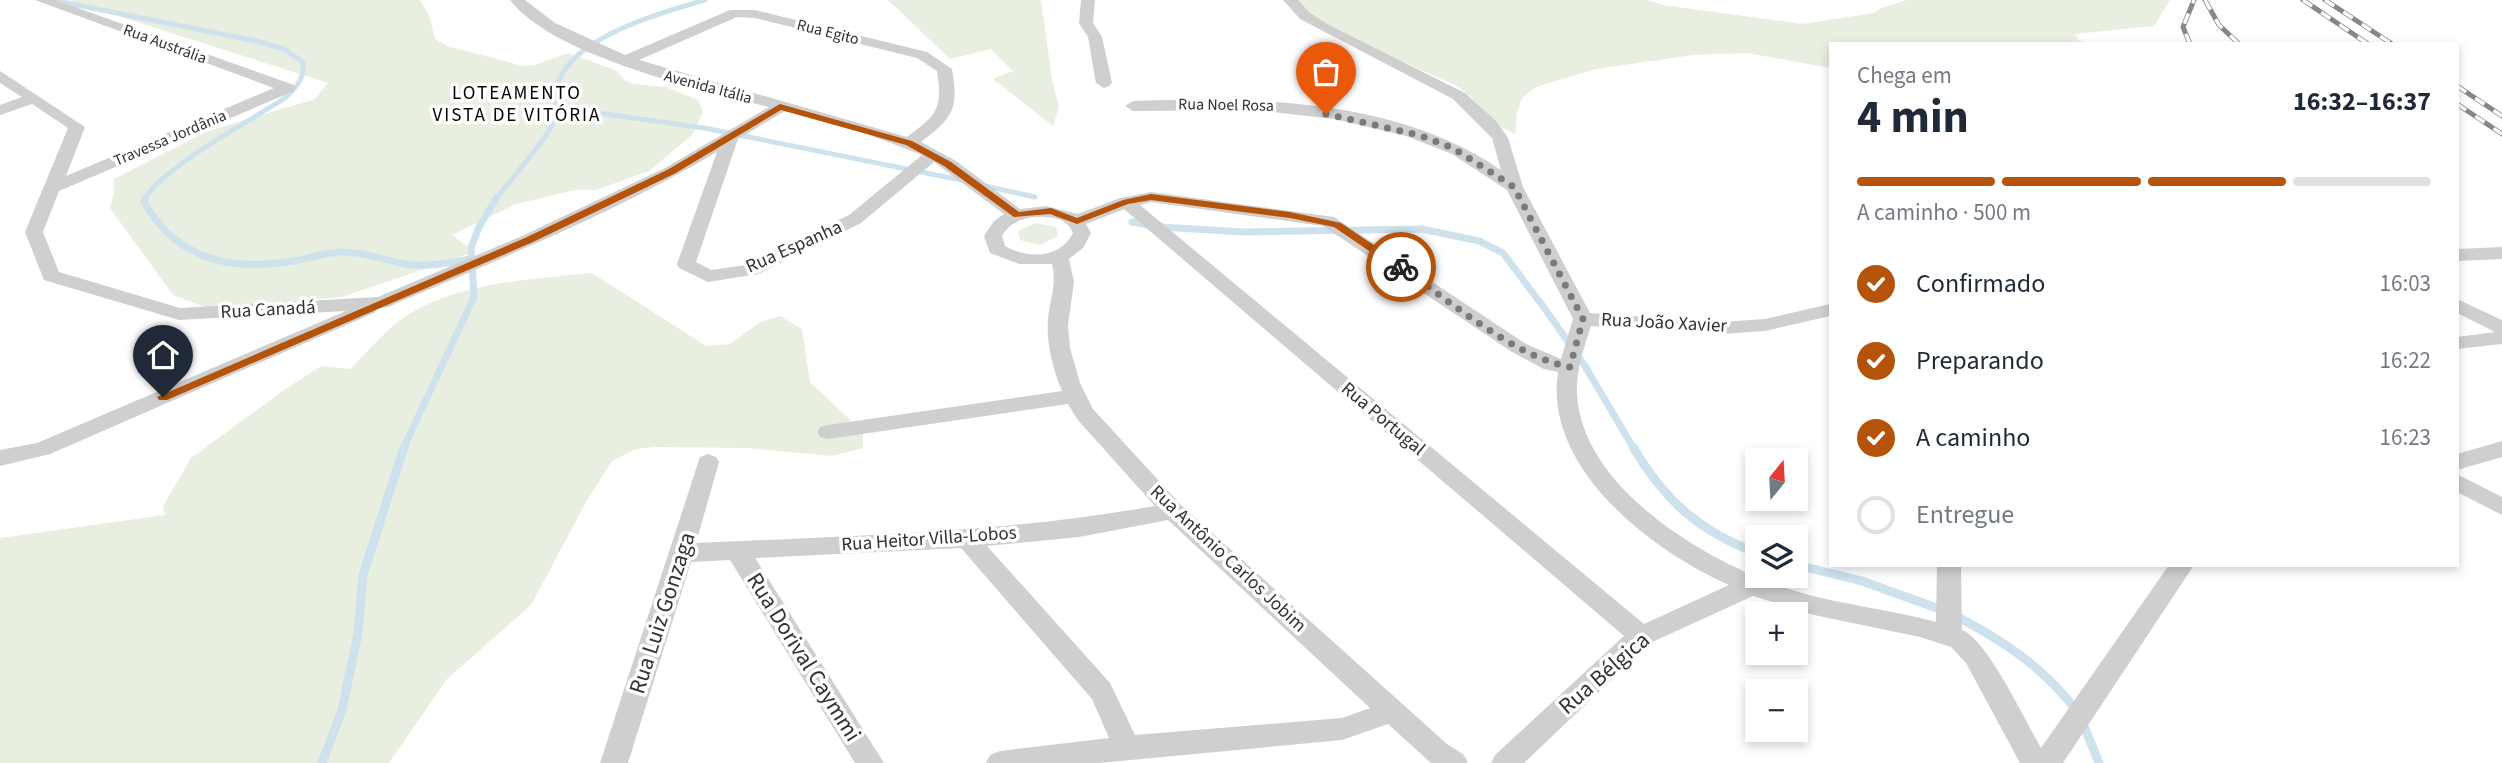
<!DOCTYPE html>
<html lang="pt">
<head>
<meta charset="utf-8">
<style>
  body { margin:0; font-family:"Source Sans 3",sans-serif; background:#f2f2f3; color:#1f2937; height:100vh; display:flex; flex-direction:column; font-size:26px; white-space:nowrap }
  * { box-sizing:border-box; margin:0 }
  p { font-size:23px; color:#747a83 }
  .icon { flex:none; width:38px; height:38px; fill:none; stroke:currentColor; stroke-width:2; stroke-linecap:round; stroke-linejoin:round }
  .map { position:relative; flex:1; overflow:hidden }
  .sheet { position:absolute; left:1829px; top:42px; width:630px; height:525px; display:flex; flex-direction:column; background:#fff; border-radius:0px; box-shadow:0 4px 10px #0003 }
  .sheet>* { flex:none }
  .needle { width:46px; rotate:18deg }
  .controls { position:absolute; left:1745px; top:448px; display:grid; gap:14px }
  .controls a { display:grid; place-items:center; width:63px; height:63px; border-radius:0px; background:#fff; box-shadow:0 4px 10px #0003; font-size:35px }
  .pin { position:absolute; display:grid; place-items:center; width:60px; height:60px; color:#fff; margin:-72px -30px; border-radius:50% 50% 50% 0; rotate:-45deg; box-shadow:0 0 7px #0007 }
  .pin .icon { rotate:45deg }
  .courier { position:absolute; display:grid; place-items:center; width:70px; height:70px; margin:-35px; border:5px solid #b45309; border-radius:50%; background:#fff; color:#222; box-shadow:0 2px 9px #0007 }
  .summary em { font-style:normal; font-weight:700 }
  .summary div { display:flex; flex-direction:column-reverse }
  .summary { display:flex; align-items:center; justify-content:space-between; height:119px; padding:0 28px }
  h1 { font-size:46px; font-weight:700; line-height:52px }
  .bar { display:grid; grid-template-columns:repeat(4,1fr); gap:10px 7px; align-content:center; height:84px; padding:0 28px }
  .bar i { height:9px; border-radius:5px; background:#e0e1e3 }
  .bar .active { background:#b45309 }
  .bar p { grid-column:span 4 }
  ol { padding:0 28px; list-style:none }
  li { display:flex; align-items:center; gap:21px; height:77px }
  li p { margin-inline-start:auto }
  li .icon { padding:7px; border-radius:50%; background:#b45309; color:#fff; stroke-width:4 }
  li:last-child { color:#747a83 }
  li i { width:38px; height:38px; border:4px solid #e0e1e3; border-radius:50% }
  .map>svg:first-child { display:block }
  .green { fill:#e8eee0 }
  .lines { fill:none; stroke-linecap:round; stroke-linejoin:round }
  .stream-far2 { stroke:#cde2ed; stroke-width:5 }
  .stream-far1 { stroke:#cde2ed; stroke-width:7 }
  .stream { stroke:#cde2ed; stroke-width:9 }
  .minor { fill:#cfcfcf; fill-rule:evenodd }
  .rail-casing { stroke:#878787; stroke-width:5 }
  .rail { stroke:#fff; stroke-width:3.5; stroke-dasharray:11; stroke-linecap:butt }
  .route { fill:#b45309 }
  .done { stroke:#7a7a7a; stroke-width:7; stroke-dasharray:0 12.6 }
  .labels { text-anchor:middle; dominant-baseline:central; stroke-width:7; stroke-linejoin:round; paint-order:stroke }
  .far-street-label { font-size:16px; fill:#323232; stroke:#fff }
  .far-quarter-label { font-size:19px; letter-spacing:2px; fill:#000; stroke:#fff }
  .street-label { font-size:19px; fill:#323232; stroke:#fff }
  .near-street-label { font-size:23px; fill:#323232; stroke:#fff }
</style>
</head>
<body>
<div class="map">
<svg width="2502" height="763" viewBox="0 0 2502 763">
  <rect width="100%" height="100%" fill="#fff"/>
  <path class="green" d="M68,0H420L429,15L435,39L447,46L523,66L535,65L568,53L617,71L624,80L633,84L666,87L698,100L703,112L692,135L649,171L596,190H575L516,204L452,235L474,252L342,297L210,309L173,295L110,208L114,193V179L208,131L315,99L328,83Z
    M888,0H1041L1052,79L1059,107L1053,126L993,79L1013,71L991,49L950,59Z
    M1294,0H1647L1663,5L1803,24L1874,13L1881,8L1907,0H2170L2154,26L2075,34L2078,40L2090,44H1830V68L1747,53L1693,55L1596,69L1536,87L1523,97L1517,111L1515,134L1490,121L1472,98L1459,87L1328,28Z
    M1036,223L1056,227L1058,236L1040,245L1020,240L1018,231Z
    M592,273L706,346L730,344L760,322L780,316L802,329L810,382L863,432V448L832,456L747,448L654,447L636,449L612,461L586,502L531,605L447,679L389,763H0V538L165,515L163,506L191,458L284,390L321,366L350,369C368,352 387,327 409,314C463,282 532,279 592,273Z"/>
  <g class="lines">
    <path class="stream-far2" d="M52,0L256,41L284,49L303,62C305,79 296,87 285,98C253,119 160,169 145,199
      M555,107L704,128L966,181
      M981,185L1035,197
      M496,199C514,175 536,153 551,127C559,113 553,95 559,80C577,36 662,12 705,0"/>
    <path class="stream-far1" d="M146,197L144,202C175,257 226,271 286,262C305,260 324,252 344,252C368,252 389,263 412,265C432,267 452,262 471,259
      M1132,222L1148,225
      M1160,227L1244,232L1422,229L1479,241L1503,253L1545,309L1585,366L1634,449
      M403,449L474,297L471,248L479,227L497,197"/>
    <path class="stream" d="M1633,447C1665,501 1699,531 1757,553
      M1796,565L1862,581L1945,611
      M1956,616C2004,641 2044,668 2077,711
      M2082,721L2099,763
      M322,763L342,710L358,633L363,575L404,447"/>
    <path class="minor" d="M35,0H55L294,85L296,88L294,91L59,191L43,232L59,272L180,308L378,297L522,236L665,168L769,107C701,90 553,56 510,0H525L555,23L625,55L730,10H755L927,52L952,69C959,109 953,118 921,142L956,161L1020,209L1046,206L1078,214L1120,198L1151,192L1334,217L1526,344L1561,359L1573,319L1507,190L1452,154L1406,136L1334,119L1254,110L1133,111L1125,106L1133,101C1256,97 1396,98 1501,170L1492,138L1453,99L1300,19L1283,0H1298L1310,13L1329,25L1465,93L1497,122L1508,138L1523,187L1590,313L1721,322L1765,319L1830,304V316L1765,331L1721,334L1591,326C1584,348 1576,370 1577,393C1581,491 1714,566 1795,591C1841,605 1890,609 1936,622L1937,565H1961L1962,630C1987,639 2026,722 2041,748L2169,565H2194L2063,763H2020L1966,663L1951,647L1920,637L1814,615L1753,596L1650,643L1524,763H1491L1495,755L1624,636L1124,209L1086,224L1091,233L1083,248L1069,259L1074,282L1068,325L1070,348L1080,383L1093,409L1181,505L1447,744L1464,755L1468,763H1431L1388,724L1342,740L1099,763H986L990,755L1000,751L1109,738L1092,699L961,548L755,558L884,763H855L730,560L691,562L628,763H600L700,457L708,454L716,457L719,462L696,543C850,536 1003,533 1155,506L1077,419L1068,404L828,439L820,437L817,432L820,427L828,425L1062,391C1053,369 1046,343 1048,319C1050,300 1057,283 1052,264H1019L990,253L984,236L994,221L1004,214L934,162L861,223L758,274L708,282L679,268L677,264L717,152C613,214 499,259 388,307L377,309L374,313L50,454L0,466V450L37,443L346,311L179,320L44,280L25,232L68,128L32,104L0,115V105L22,97L0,83V71L85,127L66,176L274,88ZM737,17L755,18L917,58L937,71C943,109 937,115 907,137L639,60ZM785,111L862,132L922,155L849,215L746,265L711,270L696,262L738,139ZM1151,202L1323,226L1512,352L1544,369L1558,372C1543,468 1652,551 1729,585L1644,624L1140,205ZM1046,217C1059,218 1068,221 1073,233C1060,259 1028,259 1005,246L1002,236C1011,220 1029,216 1046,217ZM1168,520L1370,708L1342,718L1135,735L1110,683L987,546L1079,537Z
      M1081,0H1095L1093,23L1102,37L1112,83L1109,86L1104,88L1096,83L1088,37L1079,23Z
      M2502,247V259L2457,261V249Z
      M2457,299L2502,320V344L2457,349V337L2495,332L2457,313Z
      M2502,441V457L2457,470V454Z
      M2457,474L2502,497V515L2457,492Z"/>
    <g class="rail-casing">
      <path id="rail" d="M2205,0L2219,25L2239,44
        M2303,0L2368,44
        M2325,0L2392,44
        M2190,44L2183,27L2194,0
        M2457,86L2502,116
        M2457,104L2502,134"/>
    </g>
    <use href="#rail" class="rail"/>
  </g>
  <path class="route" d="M780,104L912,141L951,162L1019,212L1051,208L1077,218L1123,200L1151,194L1290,212L1341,223L1406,267L1397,270L1334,227L1290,218L1151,200L1128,204L1077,224L1050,214L1014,217L944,166L906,145L781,110L674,174L533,242L167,400H159L157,397L525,238L667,170Z"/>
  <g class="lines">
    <path class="done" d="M1326,114L1419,135L1453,148L1514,187L1583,319L1570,367C1516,358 1447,299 1401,267"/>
  </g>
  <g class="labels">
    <g class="far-street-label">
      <text transform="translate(828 32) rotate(14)">Rua Egito</text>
      <text transform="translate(165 44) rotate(20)">Rua Austrália</text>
      <text transform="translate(708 87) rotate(15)">Avenida Itália</text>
      <text transform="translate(1226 105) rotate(1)">Rua Noel Rosa</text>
      <text transform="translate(170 138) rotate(-23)">Travessa Jordânia</text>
    </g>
    <g class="far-quarter-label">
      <text x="517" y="93">LOTEAMENTO<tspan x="517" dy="22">VISTA DE VITÓRIA</tspan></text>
    </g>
    <g class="street-label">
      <text transform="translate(794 247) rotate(-24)">Rua Espanha</text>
      <text transform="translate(268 310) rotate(-3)">Rua Canadá</text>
      <text transform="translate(1664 323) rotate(3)">Rua João Xavier</text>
      <text transform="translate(1383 419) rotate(40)">Rua Portugal</text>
      <text transform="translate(929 539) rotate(-4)">Rua Heitor Villa-Lobos</text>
      <text transform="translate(1228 559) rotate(43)">Rua Antônio Carlos Jobim</text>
    </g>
    <g class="near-street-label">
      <text transform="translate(662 613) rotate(-72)">Rua Luiz Gonzaga</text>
      <text transform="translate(804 657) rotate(58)">Rua Dorival Caymmi</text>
      <text transform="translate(1604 673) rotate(-41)">Rua Bélgica</text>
    </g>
  </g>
</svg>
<div class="controls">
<a><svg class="needle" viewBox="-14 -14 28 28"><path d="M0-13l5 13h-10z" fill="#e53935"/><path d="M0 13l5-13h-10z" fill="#747a83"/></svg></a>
<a><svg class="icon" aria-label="layers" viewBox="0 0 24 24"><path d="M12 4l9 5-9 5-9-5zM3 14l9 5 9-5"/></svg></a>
<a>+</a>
<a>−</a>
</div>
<div class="pin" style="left:1326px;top:114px;background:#ea580c"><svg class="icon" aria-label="bag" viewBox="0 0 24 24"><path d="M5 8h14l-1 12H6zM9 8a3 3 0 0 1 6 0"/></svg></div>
<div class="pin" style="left:163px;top:397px;background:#1f2937"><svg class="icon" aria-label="home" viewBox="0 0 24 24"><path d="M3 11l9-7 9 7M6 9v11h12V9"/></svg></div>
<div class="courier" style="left:1401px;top:267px"><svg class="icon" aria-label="bike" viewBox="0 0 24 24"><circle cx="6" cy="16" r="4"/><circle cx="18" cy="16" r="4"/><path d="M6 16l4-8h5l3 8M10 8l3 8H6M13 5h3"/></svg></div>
<section class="sheet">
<div class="summary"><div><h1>4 min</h1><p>Chega em</p></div><em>16:32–16:37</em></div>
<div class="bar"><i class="active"></i><i class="active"></i><i class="active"></i><i></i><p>A caminho · 500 m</p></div>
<ol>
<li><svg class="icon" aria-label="check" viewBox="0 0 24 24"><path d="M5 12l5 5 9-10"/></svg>Confirmado<p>16:03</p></li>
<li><svg class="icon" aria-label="check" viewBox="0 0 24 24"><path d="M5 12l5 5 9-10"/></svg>Preparando<p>16:22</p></li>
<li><svg class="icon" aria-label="check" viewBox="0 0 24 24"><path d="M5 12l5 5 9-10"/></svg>A caminho<p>16:23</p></li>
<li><i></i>Entregue</li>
</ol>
</section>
</div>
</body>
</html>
